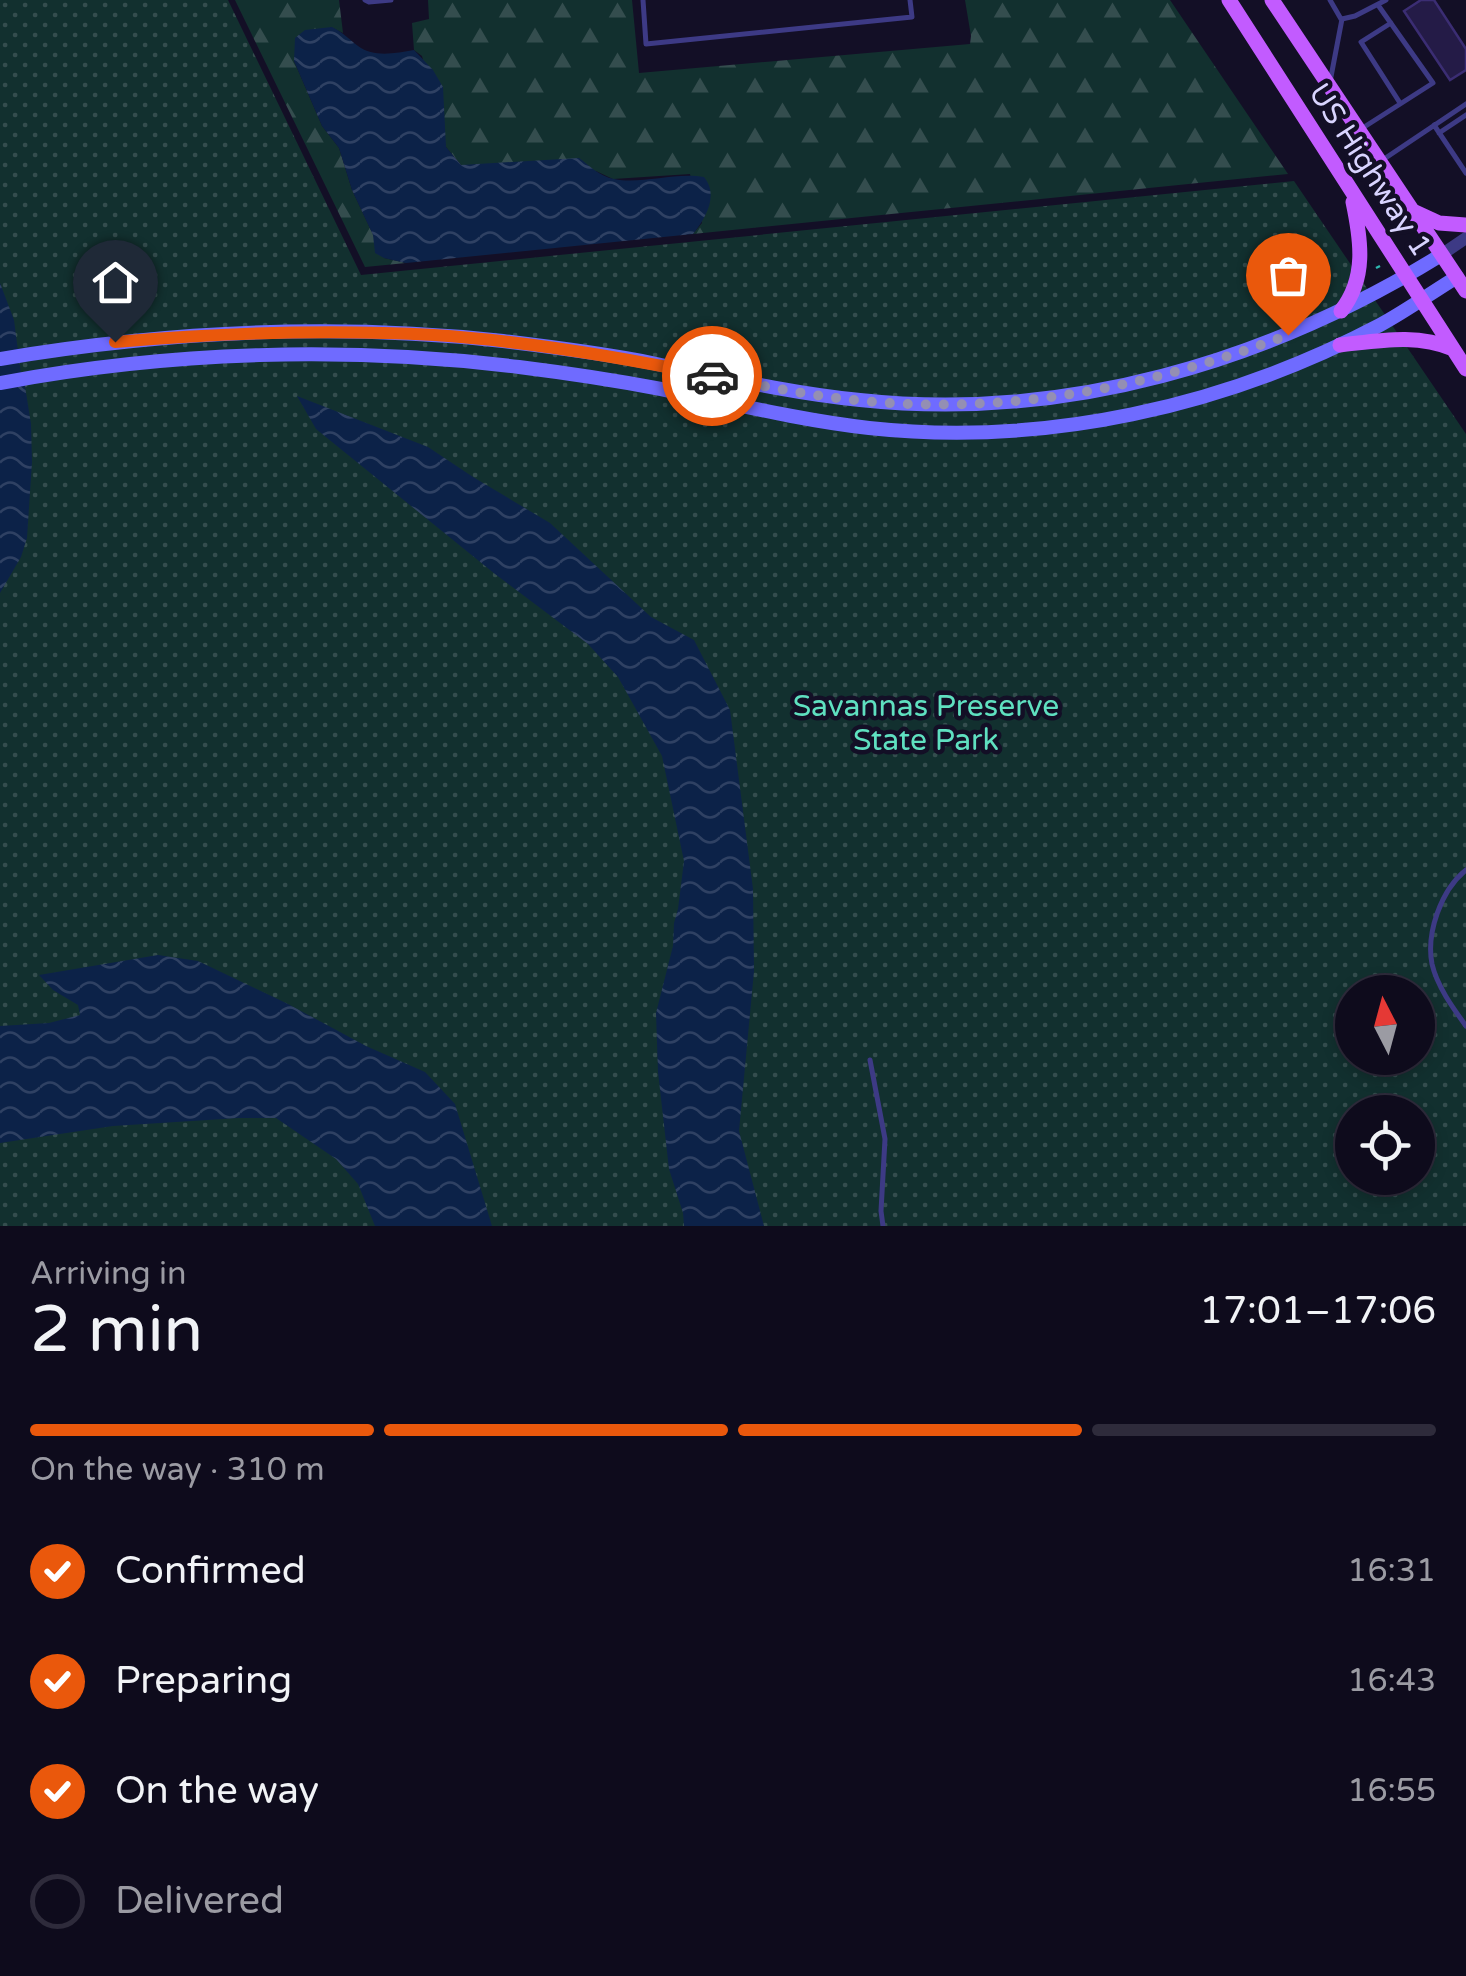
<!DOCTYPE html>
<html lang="en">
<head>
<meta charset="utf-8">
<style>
  body { margin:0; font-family:"Varela Round",sans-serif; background:#171425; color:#f1f3f6; height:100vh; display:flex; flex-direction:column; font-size:38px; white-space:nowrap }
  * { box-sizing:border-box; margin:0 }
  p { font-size:32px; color:#9b9ba3 }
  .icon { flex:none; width:55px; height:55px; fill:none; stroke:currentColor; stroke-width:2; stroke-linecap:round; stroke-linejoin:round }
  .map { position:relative; height:1226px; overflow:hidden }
  .sheet { display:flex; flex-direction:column; background:#0e0b1c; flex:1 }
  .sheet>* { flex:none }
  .needle { width:65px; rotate:354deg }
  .tools { position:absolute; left:1335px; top:975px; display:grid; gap:20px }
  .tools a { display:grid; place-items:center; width:100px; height:100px; border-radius:50%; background:#0e0b1c; box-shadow:0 5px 15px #0003,0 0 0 2px #2e2b3b; font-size:50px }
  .pin { position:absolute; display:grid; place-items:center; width:85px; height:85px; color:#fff; margin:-102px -42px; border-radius:50% 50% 50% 0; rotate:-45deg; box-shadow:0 0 10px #0007 }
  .pin .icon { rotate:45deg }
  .courier { position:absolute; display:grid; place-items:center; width:100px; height:100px; margin:-50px; border:8px solid #ea580c; border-radius:50%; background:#fff; color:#222; box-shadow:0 2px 12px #0007 }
  .headline em { font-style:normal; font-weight:600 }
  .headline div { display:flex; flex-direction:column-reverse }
  .headline { display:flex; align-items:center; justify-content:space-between; height:170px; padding:0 30px }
  h1 { font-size:65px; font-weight:600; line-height:75px }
  .bar { display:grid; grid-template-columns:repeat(4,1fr); gap:15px 10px; align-content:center; height:120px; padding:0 30px }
  .bar i { height:12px; border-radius:8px; background:#2e2b3b }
  .bar .selected { background:#ea580c }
  .bar p { grid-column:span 4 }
  ol { padding:0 30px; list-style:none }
  li { display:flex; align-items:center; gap:30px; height:110px }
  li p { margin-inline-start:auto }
  li .icon { padding:10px; border-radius:50%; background:#ea580c; color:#fff; stroke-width:4 }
  li:last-child { color:#9b9ba3 }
  li i { width:55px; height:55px; border:5px solid #2e2b3b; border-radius:50% }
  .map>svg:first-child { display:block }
  .forest { fill:url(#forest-firs) }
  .park { fill:url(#park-dots); fill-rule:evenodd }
  .water { fill:url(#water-waves) }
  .building { fill:#241b47; stroke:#3b2d73; stroke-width:2.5 }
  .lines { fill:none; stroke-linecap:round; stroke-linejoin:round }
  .path { stroke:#2fb8b0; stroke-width:2.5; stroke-dasharray:5 8; stroke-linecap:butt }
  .service { stroke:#3d3a85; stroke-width:5 }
  .tertiary { stroke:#3d3a85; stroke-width:12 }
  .secondary { stroke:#6f6bff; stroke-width:14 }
  .primary { stroke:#c25bff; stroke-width:15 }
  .done { stroke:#948fb3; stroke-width:10; stroke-dasharray:0 18 }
  .route { stroke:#ea580c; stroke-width:12 }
  .labels { text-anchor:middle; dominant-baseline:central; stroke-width:9; stroke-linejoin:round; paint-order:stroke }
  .street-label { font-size:30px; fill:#d9d4ff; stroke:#130f26 }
  .park-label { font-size:30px; fill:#5fe0c0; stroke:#130f26 }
</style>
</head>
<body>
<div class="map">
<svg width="1466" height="1226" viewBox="0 0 1466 1226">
  <defs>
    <pattern id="forest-firs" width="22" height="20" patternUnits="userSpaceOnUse" patternTransform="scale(2.5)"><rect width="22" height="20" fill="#12302f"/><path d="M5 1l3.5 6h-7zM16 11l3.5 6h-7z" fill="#344d4e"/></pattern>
    <pattern id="park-dots" width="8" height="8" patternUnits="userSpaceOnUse" patternTransform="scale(2.5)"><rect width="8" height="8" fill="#12302f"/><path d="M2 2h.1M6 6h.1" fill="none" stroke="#344d4e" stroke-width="1.8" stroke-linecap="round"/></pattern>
    <pattern id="water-waves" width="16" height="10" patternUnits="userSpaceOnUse" patternTransform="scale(2.5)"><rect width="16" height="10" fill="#0c2248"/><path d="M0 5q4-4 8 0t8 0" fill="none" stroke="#2f4163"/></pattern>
  </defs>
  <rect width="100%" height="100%" fill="#130f26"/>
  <path class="forest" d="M235,0H339L343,33L331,27L294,61L322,126L339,148L352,190L384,258L406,263L365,267Z
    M428,0H632L639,73L970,44L971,36L965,0H1170L1288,174L693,234L702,223L690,174L613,179L596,171L461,165L446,147L422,56L414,50L412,23L429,19Z"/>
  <path class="park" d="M0,0H228L361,275L1294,181L1466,434V1226H0ZM1352,992H1418V1058H1352ZM1352,1112H1418V1178H1352Z"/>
  <path class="water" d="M332,27C342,32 349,39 358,46C374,58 396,53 414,50L433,70L443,87L446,147L461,165L579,158C589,165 600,177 614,179C640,185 675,172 704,177C719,195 706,218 693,234L406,263L384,258L375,253L373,235L352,190L339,148L322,126L294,61L295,38L305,30Z
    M0,283L14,320L21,374L24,380L31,424L32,462L27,538L21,557L0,593Z
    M297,396L428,447L473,477L550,523L651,617L694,640L730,710L753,889L754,971L739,1131L764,1226H684L683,1213L669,1169L658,1072L656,1013L673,946L674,923L678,909L684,861L662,756L618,677L588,644L495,574L316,429Z
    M158,955L198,961L288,1004L366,1046L425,1072L455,1104L492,1226H375L358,1184L336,1159L276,1118H239L113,1126L0,1143V1026L49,1023L80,1015L78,1005L53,990L39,975Z"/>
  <path class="building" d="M1421,0H1434L1466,49V70L1450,80L1404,11Z"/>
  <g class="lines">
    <path class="path" d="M1376,268L1380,266"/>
    <path class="service" d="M365,0L369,2L391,0
      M643,0L646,44L912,17L910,0
      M1330,0L1341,19
      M1391,23L1361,42L1400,103
      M1330,82L1342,19L1355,16L1386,0
      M1434,125L1466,173
      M1361,129L1433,83L1378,5
      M1439,133L1466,115
      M1381,161L1466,104
      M1466,870C1441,890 1426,933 1432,964C1437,986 1453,1008 1466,1026
      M870,1060L885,1139L881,1211L883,1226"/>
    <path class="tertiary" d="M1441,255L1466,238"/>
    <path class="secondary" d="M0,359C166,331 335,323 503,341C553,347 603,353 652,363C721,377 790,393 860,400C1065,422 1268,362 1441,255
      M0,383C170,351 348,346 519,367C567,373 614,380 661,389C730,403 799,420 869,428C1045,447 1224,407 1380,325C1406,311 1431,293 1457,277"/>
    <path class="primary" d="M1229,0L1466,369
      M1272,0L1466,291
      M1413,211L1439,223L1466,225
      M1341,311C1367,278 1361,240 1353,202
      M1340,345C1378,341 1417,333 1453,349"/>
  </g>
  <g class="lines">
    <path class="done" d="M712,376C762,386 812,396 863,401C1010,415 1151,387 1288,335"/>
    <path class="route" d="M115,342C221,333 327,329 434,335C528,341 620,357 712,376"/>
  </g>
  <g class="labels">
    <g class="street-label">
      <text transform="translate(1370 170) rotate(57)">US Highway 1</text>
    </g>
    <g class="park-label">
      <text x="926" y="706">Savannas Preserve<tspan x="926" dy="34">State Park</tspan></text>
    </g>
  </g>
</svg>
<div class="tools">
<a><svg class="needle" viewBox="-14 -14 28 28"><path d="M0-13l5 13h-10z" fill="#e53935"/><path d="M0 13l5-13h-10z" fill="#9b9ba3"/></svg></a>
<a><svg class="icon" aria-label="locate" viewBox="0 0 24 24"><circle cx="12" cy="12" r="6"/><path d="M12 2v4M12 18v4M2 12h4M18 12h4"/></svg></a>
</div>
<div class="pin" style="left:1288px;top:335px;background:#ea580c"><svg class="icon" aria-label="bag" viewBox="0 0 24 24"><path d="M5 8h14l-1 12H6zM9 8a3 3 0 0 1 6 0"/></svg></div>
<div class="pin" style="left:115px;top:342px;background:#1f2937"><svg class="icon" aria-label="home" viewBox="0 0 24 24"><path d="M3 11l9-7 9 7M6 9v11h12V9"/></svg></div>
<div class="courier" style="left:712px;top:376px"><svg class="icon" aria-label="car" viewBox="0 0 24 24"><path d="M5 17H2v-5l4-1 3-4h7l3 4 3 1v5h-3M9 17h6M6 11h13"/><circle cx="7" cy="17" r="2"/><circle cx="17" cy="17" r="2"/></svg></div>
</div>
<section class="sheet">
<div class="headline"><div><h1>2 min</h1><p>Arriving in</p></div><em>17:01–17:06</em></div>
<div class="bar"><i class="selected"></i><i class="selected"></i><i class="selected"></i><i></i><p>On the way · 310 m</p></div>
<ol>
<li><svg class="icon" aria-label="check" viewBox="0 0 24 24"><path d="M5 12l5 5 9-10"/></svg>Confirmed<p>16:31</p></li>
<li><svg class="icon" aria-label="check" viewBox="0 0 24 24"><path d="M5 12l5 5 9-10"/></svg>Preparing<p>16:43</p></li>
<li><svg class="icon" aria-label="check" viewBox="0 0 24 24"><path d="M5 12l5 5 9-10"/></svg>On the way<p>16:55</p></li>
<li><i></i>Delivered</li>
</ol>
</section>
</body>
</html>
